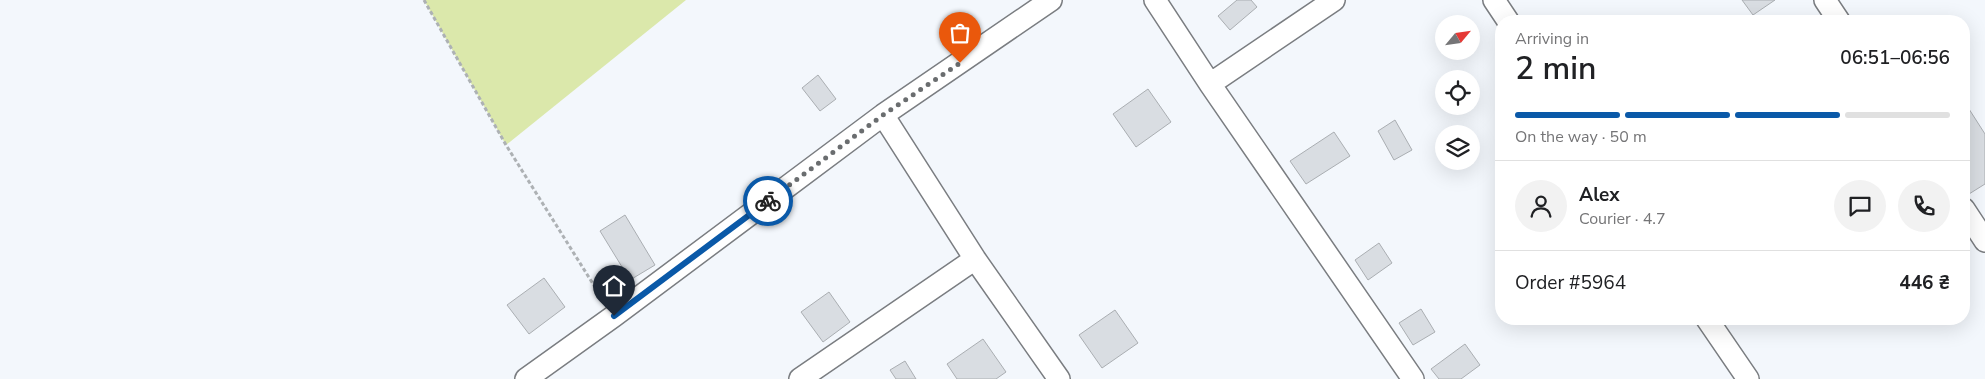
<!DOCTYPE html>
<html lang="en">
<head>
<meta charset="utf-8">
<style>
  body { margin:0; font-family:"Nunito Sans",sans-serif; background:#f2f2f2; color:#202124; height:100vh; display:flex; flex-direction:column; font-size:19px; white-space:nowrap }
  * { box-sizing:border-box; margin:0 }
  p { font-size:16px; color:#757577 }
  .icon { flex:none; width:28px; height:28px; fill:none; stroke:currentColor; stroke-width:2; stroke-linecap:round; stroke-linejoin:round }
  .map { position:relative; flex:1; overflow:hidden }
  .panel { position:absolute; left:1495px; top:15px; width:475px; height:310px; display:flex; flex-direction:column; background:#fff; border-radius:20px; box-shadow:0 5px 20px #0002 }
  .panel>* { flex:none }
  .needle { width:32px; rotate:61deg }
  .buttons { position:absolute; left:1435px; top:15px; display:grid; gap:10px }
  .buttons a { display:grid; place-items:center; width:45px; height:45px; border-radius:50%; background:#fff; box-shadow:0 5px 20px #0002; font-size:25px }
  .pin { position:absolute; display:grid; place-items:center; width:42px; height:42px; color:#fff; margin:-51px -21px; border-radius:50% 50% 50% 0; rotate:-45deg; box-shadow:0 0 5px #0007 }
  .pin .icon { rotate:45deg }
  .courier { position:absolute; display:grid; place-items:center; width:50px; height:50px; margin:-25px; border:4px solid #0a59a8; border-radius:50%; background:#fff; color:#222; box-shadow:0 1px 6px #0007 }
  .headline em { font-style:normal; font-weight:600 }
  .headline div { display:flex; flex-direction:column-reverse }
  .headline { display:flex; align-items:center; justify-content:space-between; height:85px; padding:0 20px }
  h1 { font-size:32px; font-weight:600; line-height:38px }
  .bar { display:grid; grid-template-columns:repeat(4,1fr); gap:8px 5px; align-content:center; height:60px; padding:0 20px }
  .bar i { height:6px; border-radius:4px; background:#e0e0e0 }
  .bar .active { background:#0a59a8 }
  .bar p { grid-column:span 4 }
  .line { display:flex; align-items:center; gap:12px; padding:0 20px; border-top:1px solid #e0e0e0 }
  .line div { flex:1 }
  .round { display:grid; place-items:center; flex:none; width:52px; height:52px; border-radius:26px; background:#f2f2f2 }
  .map>svg:first-child { display:block }
  .green { fill:#dbe8ab }
  .building { fill:#d9dde2; stroke:#aaaeb2 }
  .lines { fill:none; stroke-linecap:round; stroke-linejoin:round }
  .minor-casing { stroke:#7a7d81; stroke-width:24 }
  .path { stroke:#adb1b4; stroke-width:3; stroke-dasharray:4 2.5; stroke-linecap:butt }
  .minor { stroke:#fff; stroke-width:21 }
  .done { stroke:#6a6d6f; stroke-width:5; stroke-dasharray:0 9 }
  .route { stroke:#0a59a8; stroke-width:6 }
</style>
</head>
<body>
<div class="map">
<svg width="1985" height="379" viewBox="0 0 1985 379">
  <rect width="100%" height="100%" fill="#f3f7fc"/>
  <path class="green" d="M424,0H686L506,145Z"/>
  <path class="building" d="M1237,0H1251L1257,7L1230,30L1218,16Z
    M1742,0H1775L1753,15Z
    M818,75L836,99L820,111L802,88Z
    M1148,89L1171,122L1136,147L1113,114Z
    M1969,109L1985,134V184L1969,194L1964,185V112Z
    M1395,120L1412,150L1394,160L1378,131Z
    M1334,132L1350,156L1306,184L1290,161Z
    M625,215L655,265L630,280L600,231Z
    M1379,243L1392,263L1368,280L1355,260Z
    M544,278L565,307L529,334L507,305Z
    M829,292L850,322L823,342L801,312Z
    M1421,309L1435,332L1413,345L1399,323Z
    M1115,310L1138,343L1102,368L1079,335Z
    M983,339L1006,372L996,379H957L947,364Z
    M1465,344L1480,365L1461,379H1439L1431,369Z
    M905,361L916,379H896L890,370Z"/>
  <g class="lines">
    <g class="minor-casing">
      <path id="minor" d="M1155,0L1210,84L1413,379
        M1494,0L1508,21
        M1825,0L1839,21
        M1210,84L1334,0
        M883,115L975,259L1059,379
        M1964,209L1985,241
        M1707,319L1748,379
        M526,379L614,316L883,115L1051,0
        M800,379L975,259"/>
    </g>
    <path class="path" d="M424,0L506,145L600,295"/>
    <use href="#minor" class="minor"/>
  </g>
  <g class="lines">
    <path class="done" d="M768,201L883,115L960,63"/>
    <path class="route" d="M614,316L768,201"/>
  </g>
</svg>
<div class="buttons">
<a><svg class="needle" viewBox="-14 -14 28 28"><path d="M0-13l5 13h-10z" fill="#e53935"/><path d="M0 13l5-13h-10z" fill="#757577"/></svg></a>
<a><svg class="icon" aria-label="locate" viewBox="0 0 24 24"><circle cx="12" cy="12" r="6"/><path d="M12 2v4M12 18v4M2 12h4M18 12h4"/></svg></a>
<a><svg class="icon" aria-label="layers" viewBox="0 0 24 24"><path d="M12 4l9 5-9 5-9-5zM3 14l9 5 9-5"/></svg></a>
</div>
<div class="pin" style="left:960px;top:63px;background:#ea580c"><svg class="icon" aria-label="bag" viewBox="0 0 24 24"><path d="M5 8h14l-1 12H6zM9 8a3 3 0 0 1 6 0"/></svg></div>
<div class="pin" style="left:614px;top:316px;background:#1f2937"><svg class="icon" aria-label="home" viewBox="0 0 24 24"><path d="M3 11l9-7 9 7M6 9v11h12V9"/></svg></div>
<div class="courier" style="left:768px;top:201px"><svg class="icon" aria-label="bike" viewBox="0 0 24 24"><circle cx="6" cy="16" r="4"/><circle cx="18" cy="16" r="4"/><path d="M6 16l4-8h5l3 8M10 8l3 8H6M13 5h3"/></svg></div>
<section class="panel">
<div class="headline"><div><h1>2 min</h1><p>Arriving in</p></div><em>06:51–06:56</em></div>
<div class="bar"><i class="active"></i><i class="active"></i><i class="active"></i><i></i><p>On the way · 50 m</p></div>
<div class="line" style="height:90px"><a class="round"><svg class="icon" aria-label="person" viewBox="0 0 24 24"><circle cx="12" cy="8" r="4"/><path d="M4 21q1-7 8-7t8 7"/></svg></a><div><b>Alex</b><p>Courier · 4.7</p></div><a class="round"><svg class="icon" aria-label="chat" viewBox="0 0 24 24"><path d="M4 5h16v11H9l-5 4z"/></svg></a><a class="round"><svg class="icon" aria-label="phone" viewBox="0 0 24 24"><path d="M5 4h4l2 5-3 2q2 4 5 5l2-3 5 2v4C11 20 4 13 5 4z"/></svg></a></div>
<div class="line" style="height:65px"><div>Order #5964</div><b>446 ₴</b></div>
</section>
</div>
</body>
</html>
